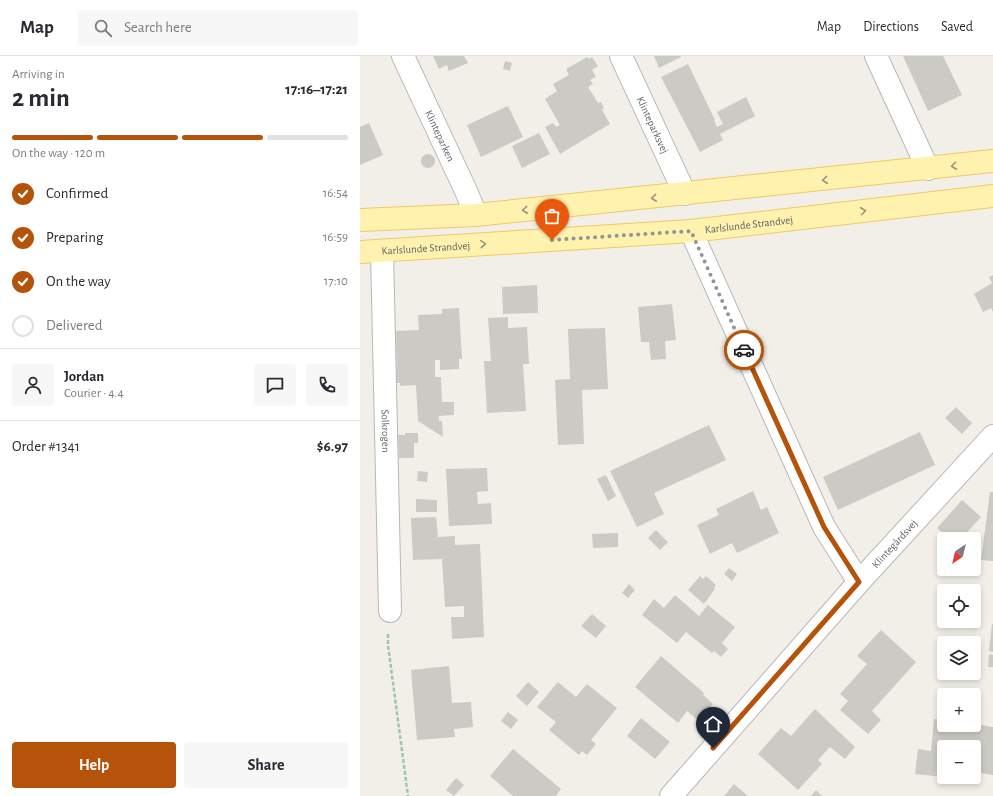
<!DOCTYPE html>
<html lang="en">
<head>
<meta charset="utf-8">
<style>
  body { margin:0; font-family:"Alegreya Sans",sans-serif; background:#f7f7f7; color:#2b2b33; height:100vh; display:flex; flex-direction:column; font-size:15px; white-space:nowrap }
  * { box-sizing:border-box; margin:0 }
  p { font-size:13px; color:#7c7c81 }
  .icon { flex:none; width:22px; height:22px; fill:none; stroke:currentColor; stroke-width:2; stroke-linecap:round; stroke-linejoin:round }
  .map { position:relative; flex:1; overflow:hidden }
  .panel { display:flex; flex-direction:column; background:#fff; width:360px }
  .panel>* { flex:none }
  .needle { width:26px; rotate:215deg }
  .controls { position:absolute; left:577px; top:476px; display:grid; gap:8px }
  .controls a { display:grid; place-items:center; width:44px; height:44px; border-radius:4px; background:#fff; box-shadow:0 2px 6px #0003; font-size:20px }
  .pin { position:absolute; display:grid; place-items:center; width:34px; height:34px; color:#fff; margin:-41px -17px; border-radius:50% 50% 50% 0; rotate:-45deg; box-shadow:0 0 4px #0007 }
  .pin .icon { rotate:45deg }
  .courier { position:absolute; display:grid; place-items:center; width:40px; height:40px; margin:-20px; border:3px solid #b45309; border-radius:50%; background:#fff; color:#222; box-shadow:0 1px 5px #0007 }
  .headline em { font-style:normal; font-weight:700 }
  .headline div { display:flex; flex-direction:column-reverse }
  .headline { display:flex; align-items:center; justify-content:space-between; height:68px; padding:0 12px }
  h1 { font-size:26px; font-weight:700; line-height:30px }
  .bar { display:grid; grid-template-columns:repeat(4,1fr); gap:6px 4px; align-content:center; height:48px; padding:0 12px }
  .bar i { height:5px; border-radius:3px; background:#e1e1e2 }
  .bar .active { background:#b45309 }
  .bar p { grid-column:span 4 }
  .line { display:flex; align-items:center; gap:10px; padding:0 12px; border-top:1px solid #e1e1e2 }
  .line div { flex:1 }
  .round { display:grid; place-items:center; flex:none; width:42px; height:42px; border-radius:4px; background:#f7f7f7 }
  ol { padding:0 12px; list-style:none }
  li { display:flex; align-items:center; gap:12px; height:44px }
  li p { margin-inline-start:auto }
  li .icon { padding:4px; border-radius:50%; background:#b45309; color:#fff; stroke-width:4 }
  li:last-child { color:#7c7c81 }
  li i { width:22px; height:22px; border:2px solid #e1e1e2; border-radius:50% }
  .action { display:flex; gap:8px; margin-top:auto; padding:8px 12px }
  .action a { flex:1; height:46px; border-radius:4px; background:#b45309; color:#fff; font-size:16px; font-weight:700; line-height:46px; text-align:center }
  .action a+a { background:#f7f7f7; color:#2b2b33 }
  header { display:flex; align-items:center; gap:24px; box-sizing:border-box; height:56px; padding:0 20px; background:#fff; border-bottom:1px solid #e1e1e2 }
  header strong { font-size:19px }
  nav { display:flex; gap:22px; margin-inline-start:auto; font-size:14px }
  .search { width:280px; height:36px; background:#f7f7f7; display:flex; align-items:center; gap:10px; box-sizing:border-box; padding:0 14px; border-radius:4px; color:#7c7c81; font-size:15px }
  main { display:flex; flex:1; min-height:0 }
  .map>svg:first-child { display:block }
  .building { fill:#cccac5 }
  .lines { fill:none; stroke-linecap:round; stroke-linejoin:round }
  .minor-casing { stroke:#b5b8bc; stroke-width:24 }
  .major-casing { stroke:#f2c960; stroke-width:24 }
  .path { stroke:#9cc7a9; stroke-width:2.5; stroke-dasharray:4 2; stroke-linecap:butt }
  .minor { stroke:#fff; stroke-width:22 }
  .major { stroke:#fff2af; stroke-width:22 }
  .oneway { stroke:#979581 }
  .done { stroke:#929495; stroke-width:4; stroke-dasharray:0 7.2 }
  .route { stroke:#b45309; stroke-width:5 }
  .labels { text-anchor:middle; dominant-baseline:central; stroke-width:3; stroke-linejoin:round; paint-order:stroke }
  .street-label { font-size:11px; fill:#5f6368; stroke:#fff }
</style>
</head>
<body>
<header>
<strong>Map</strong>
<div class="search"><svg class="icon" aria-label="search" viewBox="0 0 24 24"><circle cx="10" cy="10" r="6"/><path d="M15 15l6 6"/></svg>Search here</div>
<nav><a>Map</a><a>Directions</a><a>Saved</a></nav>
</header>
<main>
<section class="panel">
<div class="headline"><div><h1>2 min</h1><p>Arriving in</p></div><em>17:16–17:21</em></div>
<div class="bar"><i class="active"></i><i class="active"></i><i class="active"></i><i></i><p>On the way · 120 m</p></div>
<ol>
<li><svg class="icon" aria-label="check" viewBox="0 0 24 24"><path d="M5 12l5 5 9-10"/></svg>Confirmed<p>16:54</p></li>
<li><svg class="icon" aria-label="check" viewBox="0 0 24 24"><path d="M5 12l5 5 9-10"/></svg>Preparing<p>16:59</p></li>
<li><svg class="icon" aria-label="check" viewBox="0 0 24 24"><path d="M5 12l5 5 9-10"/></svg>On the way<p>17:10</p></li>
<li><i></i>Delivered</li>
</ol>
<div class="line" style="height:72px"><a class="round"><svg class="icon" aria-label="person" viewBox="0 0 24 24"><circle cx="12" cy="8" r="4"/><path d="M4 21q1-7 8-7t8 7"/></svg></a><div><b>Jordan</b><p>Courier · 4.4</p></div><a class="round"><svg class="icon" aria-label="chat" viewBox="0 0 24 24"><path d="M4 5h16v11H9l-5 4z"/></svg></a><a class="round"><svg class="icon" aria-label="phone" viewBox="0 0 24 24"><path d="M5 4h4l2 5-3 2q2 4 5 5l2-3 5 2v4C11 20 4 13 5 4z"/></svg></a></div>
<div class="line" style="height:52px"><div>Order #1341</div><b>$6.97</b></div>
<div class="action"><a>Help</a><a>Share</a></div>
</section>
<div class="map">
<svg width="633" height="740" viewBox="0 0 633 740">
  <rect width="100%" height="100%" fill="#f1efe8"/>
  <path class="building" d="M73,0H104L108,7L89,15L87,9L79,13Z
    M294,0H321V1L299,12Z
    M543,0H583L602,39L568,55Z
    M227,1L229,3L232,1L238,10L232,14L236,21L230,24L233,28L228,31L238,47L241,46L244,52L242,54L250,68L200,98L185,71L193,67L196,71L200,69L185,43L197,35L193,28L209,19L206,13Z
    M145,5L152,7L150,15L143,13Z
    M328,8L355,64H354L357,71L363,68L357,56L386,41L395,60L360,78L363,84L340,96L301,21Z
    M148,50L163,81L121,101L107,69Z
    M9,67L23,99L0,109V71Z
    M179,77L190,98L162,112L152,90Z
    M61 105a7 7 0 1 1 14 0a7 7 0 1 1-14 0Z
    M633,219V256L631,252L623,256L614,238L632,227L629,221Z
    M177,229L178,257L143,258L142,231Z
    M312,248L316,284L305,285L306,303L291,304L289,286H281L278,251Z
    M99,252L102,303H99V313L80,314V304H75V321H81L82,346H94V359L79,360V365H82L83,381L58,365L56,329L40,330V327H37L36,275L59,274L58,259L82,258V253Z
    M148,261V272L167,271L169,308H163L166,355L127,357L124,305H131L128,262Z
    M245,272L248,333L222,334L224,388L198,389L195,324L210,323L208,273Z
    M596,351L612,367L602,378L585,362Z
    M349,369L366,404L294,437L304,458L277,471L250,415Z
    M560,376L575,409L478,454L463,421Z
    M45,377H58V387H54V402H39L38,379H45Z
    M127,412L128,435L117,436L118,448L131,447L132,468L89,470L86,413Z
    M58,415L68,416L67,426L57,425Z
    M246,419L256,440L248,445L237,423Z
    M393,435L401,454L407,451L419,477L377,497L372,487L350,498L337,469L359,459L356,453Z
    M630,436H633V505L621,504Z
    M56,443L77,444V456H56Z
    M602,444L621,461L601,483H590L577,472Z
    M76,461L78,481L95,480V489L120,488L124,581L92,583L91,561H104V550L85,551L82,503L53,504L51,462Z
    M296,474L308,486L300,494L288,482Z
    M258,477V491L233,492L232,478Z
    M369,512L377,518L372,525L364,518Z
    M340,520L343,523L346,520L356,529L354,532L355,533L344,548L328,534Z
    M269,528L275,534L268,542L262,537Z
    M315,539L339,560L348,549L375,571L362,587L368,593L361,601L354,595L352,597L326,576L317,587L282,559L294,543L304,552Z
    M232,558L246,570L236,582L221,570Z
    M632,568H633V596L629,595Z
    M521,574L556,606L512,655L521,664L508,678L480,654L488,645L480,638L507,608L497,600Z
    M614,595H618L617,607H614Z
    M629,598L633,599V611H628Z
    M301,600L344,637L343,639L353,648L339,665L327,655L318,667L275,631Z
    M89,610L92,647L111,646L113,671L94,673L95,681L57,684L51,614Z
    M168,626L179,636L167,650L156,640Z
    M198,626L216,641L227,628L257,652L231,684L236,688L227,699L222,695L219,699L189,674L196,666L177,651Z
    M455,653L495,691L485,703L470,691L458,704L462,708L438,734L398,698L421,672L431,680Z
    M148,656L158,664L151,673L141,665Z
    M281,662L310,686L295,703L267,680Z
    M574,663L584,664V669L614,668L633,671V719L614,716V691H584V721L555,718L558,693L571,695Z
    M153,693L201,733L196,740H153L130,720Z
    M96,722L104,729L94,740L86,734Z
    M374,728L388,740H364Z
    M456,734L462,740H451Z"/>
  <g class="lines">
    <g class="minor-casing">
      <g id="minor">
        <path id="s1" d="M43,0L106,135L116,159"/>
        <path id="s2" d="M261,0L325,138"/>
        <path d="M516,0L568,113"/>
        <path d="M331,175L464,471L499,526"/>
        <path id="s3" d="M22,195L30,555"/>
        <path id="s4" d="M311,740L499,526L633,380"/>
      </g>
    </g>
    <g class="major-casing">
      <g id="major">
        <path d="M0,164L116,159L633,105"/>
        <path id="s5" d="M0,196L331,175L633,140"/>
      </g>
    </g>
    <path class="path" d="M28,578V589L48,740"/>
    <use href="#minor" class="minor"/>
    <use href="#major" class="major"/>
  </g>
  <defs><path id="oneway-chevron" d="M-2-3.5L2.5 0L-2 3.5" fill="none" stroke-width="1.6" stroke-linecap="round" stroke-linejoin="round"/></defs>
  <g class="oneway">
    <use href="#oneway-chevron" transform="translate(594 110) rotate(173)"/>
    <use href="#oneway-chevron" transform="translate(465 124) rotate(174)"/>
    <use href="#oneway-chevron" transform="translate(294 142) rotate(174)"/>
    <use href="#oneway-chevron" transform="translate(165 154) rotate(174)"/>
    <use href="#oneway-chevron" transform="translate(503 155) rotate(-7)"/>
    <use href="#oneway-chevron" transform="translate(123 188) rotate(-4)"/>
  </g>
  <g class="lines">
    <path class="done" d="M192,184L331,175L384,294"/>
    <path class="route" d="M353,692L499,526L464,471L384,294"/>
  </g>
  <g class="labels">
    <g class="street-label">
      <text stroke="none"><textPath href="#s2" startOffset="76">Klinteparksvej</textPath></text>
      <text stroke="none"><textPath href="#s1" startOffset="88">Klinteparken</textPath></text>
      <text stroke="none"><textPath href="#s5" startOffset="390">Karlslunde Strandvej</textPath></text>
      <text stroke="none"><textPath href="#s5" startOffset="66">Karlslunde Strandvej</textPath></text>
      <text stroke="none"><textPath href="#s3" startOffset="180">Solkrogen</textPath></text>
      <text stroke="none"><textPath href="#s4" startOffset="337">Klintegårdsvej</textPath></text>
    </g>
  </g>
</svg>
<div class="controls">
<a><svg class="needle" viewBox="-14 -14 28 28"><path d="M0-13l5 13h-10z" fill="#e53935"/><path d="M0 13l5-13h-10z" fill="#7c7c81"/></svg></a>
<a><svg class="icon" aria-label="locate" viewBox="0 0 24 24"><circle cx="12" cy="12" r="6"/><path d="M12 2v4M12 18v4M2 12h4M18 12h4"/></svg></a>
<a><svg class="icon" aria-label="layers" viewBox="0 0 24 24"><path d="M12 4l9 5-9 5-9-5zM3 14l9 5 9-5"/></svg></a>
<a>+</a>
<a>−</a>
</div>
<div class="pin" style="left:192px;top:184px;background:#ea580c"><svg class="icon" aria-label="bag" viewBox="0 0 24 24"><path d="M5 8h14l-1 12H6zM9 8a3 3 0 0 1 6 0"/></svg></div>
<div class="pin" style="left:353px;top:692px;background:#1f2937"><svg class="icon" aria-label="home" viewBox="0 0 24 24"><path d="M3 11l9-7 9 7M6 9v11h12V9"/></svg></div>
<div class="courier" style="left:384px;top:294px"><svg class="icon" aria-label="car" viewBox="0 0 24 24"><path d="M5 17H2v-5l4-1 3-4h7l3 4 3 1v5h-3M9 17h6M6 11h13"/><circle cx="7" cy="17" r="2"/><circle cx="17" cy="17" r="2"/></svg></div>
</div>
</main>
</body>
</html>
